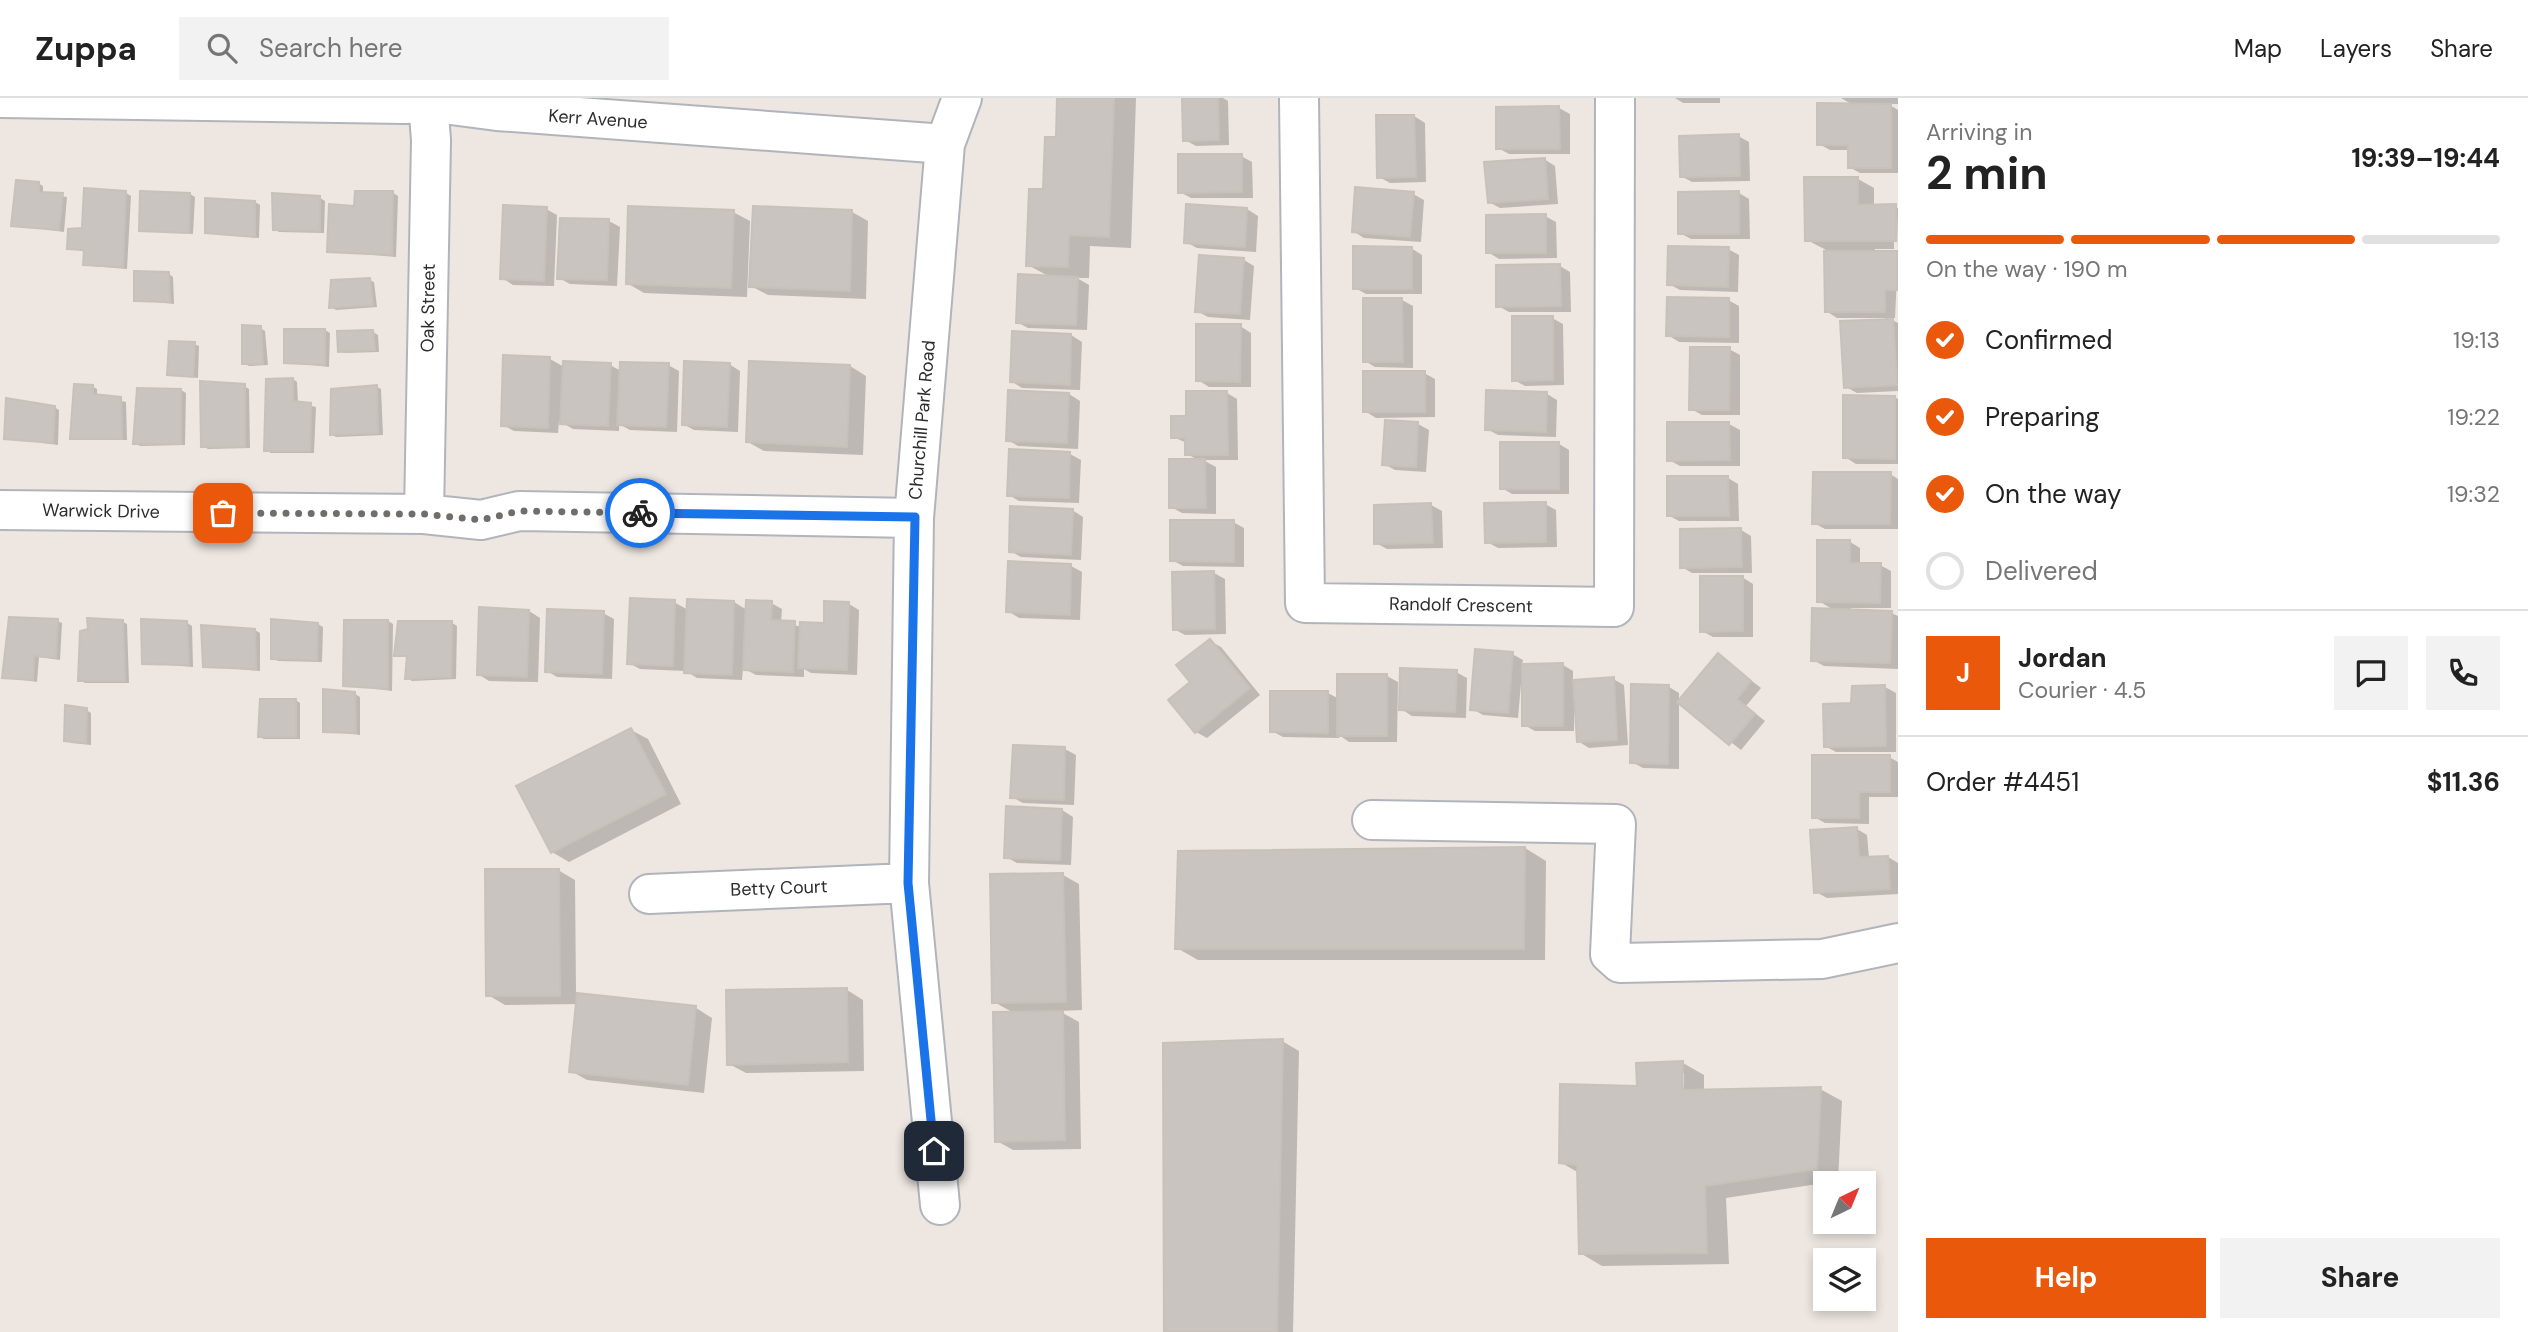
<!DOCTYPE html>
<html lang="en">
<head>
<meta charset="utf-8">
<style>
  body { margin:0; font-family:"DM Sans",sans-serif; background:#f2f2f2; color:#222; height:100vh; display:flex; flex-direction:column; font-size:26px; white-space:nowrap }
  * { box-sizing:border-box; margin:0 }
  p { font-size:23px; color:#767676 }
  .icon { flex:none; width:38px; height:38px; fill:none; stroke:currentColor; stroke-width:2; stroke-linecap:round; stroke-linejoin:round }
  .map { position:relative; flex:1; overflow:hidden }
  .panel { display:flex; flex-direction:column; background:#fff; width:630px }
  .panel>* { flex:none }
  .needle { width:46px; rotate:43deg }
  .controls { position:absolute; left:1813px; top:1073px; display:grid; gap:14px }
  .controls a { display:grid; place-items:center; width:63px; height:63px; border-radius:0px; background:#fff; box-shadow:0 4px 10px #0003; font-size:35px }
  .pin { position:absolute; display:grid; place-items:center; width:60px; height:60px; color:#fff; margin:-30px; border-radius:14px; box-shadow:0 4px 10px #0006 }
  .courier { position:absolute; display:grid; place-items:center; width:70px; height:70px; margin:-35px; border:5px solid #1a73e8; border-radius:50%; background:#fff; color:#222; box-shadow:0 2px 9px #0007 }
  .headline em { font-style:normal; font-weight:700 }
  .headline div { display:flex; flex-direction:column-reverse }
  .headline { display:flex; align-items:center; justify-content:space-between; height:119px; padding:0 28px }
  h1 { font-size:46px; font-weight:700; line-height:52px }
  .bar { display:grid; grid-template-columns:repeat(4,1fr); gap:10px 7px; align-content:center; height:84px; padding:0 28px }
  .bar i { height:9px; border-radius:5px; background:#e0e0e0 }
  .bar .on { background:#ea580c }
  .bar p { grid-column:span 4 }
  .line { display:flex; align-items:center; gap:18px; padding:0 28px; border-top:2px solid #e0e0e0 }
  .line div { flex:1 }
  .round { display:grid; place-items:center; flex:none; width:74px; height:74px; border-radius:0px; background:#f2f2f2 }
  ol { padding:0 28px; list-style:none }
  li { display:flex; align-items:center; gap:21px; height:77px }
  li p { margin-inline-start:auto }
  li .icon { padding:7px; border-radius:50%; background:#ea580c; color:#fff; stroke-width:4 }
  li:last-child { color:#767676 }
  li i { width:38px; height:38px; border:4px solid #e0e0e0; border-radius:50% }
  .cta { display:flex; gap:14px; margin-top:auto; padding:14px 28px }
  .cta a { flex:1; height:80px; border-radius:0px; background:#ea580c; color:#fff; font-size:28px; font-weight:700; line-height:80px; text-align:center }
  .cta a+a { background:#f2f2f2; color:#222 }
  header { display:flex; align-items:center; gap:42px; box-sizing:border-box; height:98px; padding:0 35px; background:#fff; border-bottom:2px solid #e0e0e0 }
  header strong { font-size:33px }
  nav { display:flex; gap:38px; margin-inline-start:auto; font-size:24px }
  .search { width:490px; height:63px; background:#f2f2f2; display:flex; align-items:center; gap:18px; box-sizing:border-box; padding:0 24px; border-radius:0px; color:#767676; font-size:26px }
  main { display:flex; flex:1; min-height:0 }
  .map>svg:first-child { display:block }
  .shadow { fill:#0003; fill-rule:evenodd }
  .building { fill:#c9c4bf; stroke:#c8c1ba; stroke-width:2 }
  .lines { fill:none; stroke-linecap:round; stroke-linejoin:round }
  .minor-casing { stroke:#b1b5bb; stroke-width:42 }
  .minor { stroke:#fff; stroke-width:38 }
  .done { stroke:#706e6c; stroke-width:7; stroke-dasharray:0 12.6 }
  .route { stroke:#1a73e8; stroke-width:9 }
  .labels { text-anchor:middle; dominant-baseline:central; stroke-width:6; stroke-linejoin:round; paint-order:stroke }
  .street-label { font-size:18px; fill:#2d2d2d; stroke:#fff }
</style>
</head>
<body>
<header>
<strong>Zuppa</strong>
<div class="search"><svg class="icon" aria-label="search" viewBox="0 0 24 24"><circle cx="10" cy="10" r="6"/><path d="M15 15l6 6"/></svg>Search here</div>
<nav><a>Map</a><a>Layers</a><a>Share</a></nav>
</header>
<main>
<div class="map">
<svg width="1898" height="1234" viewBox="0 0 1898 1234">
  <rect width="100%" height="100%" fill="#ede6e1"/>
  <path class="shadow" d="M1059,0H1136L1131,150L1090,148L1089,180H1077L1089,187L1087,232L1028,230L1017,224L1050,179L1028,167L1058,41Z
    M1184,0H1223L1228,3L1229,47L1196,48L1185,42Z
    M1675,0H1720V5H1683Z
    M1841,0H1898V6H1888L1898,12V75H1860L1849,69L1850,52H1830L1819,46L1853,7Z
    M1559,10L1570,16V56H1509L1498,50Z
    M1414,18L1425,25L1426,84L1390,85L1379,79Z
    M1738,38L1749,44L1750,83L1692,84L1681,78Z
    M1241,58L1252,64L1253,100H1191L1180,94Z
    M1544,61L1555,68L1558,106L1500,110L1489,104Z
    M1858,81L1874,90V108L1898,110V151L1897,115H1894V151H1875V155L1898,156L1895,220H1888L1898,225V293L1857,295L1846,289L1886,220H1837L1826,213V152L1807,142Z
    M38,85L43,88V96L67,99L64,134L13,127Z
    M126,95L131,98L127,171L90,168L85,166L86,154L69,150L84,132Z
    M393,95L398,98L396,159L329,153L356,110Z
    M1739,95L1749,101L1750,141H1691L1680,135Z
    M190,96L195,99L193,136L140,132Z
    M1413,96L1424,102L1421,144L1364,140L1353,133Z
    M320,100L325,103L324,135L279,134L275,131Z
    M255,104L260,107L259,140L206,134Z
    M546,111L557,117L554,188L513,187L502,180Z
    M1247,111L1258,118L1256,154L1197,150L1186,144Z
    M733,114L750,123L747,199L644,195L627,185Z
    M852,114L868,123L866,201L768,197L751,188Z
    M1545,118L1556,124L1557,160L1499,161L1488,154Z
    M561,121L609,123L620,129L617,188L570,186L559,180Z
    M1411,150L1422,157V196H1366L1355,190Z
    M1728,151L1739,157L1738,194L1680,192L1669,186Z
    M1244,162L1254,168L1250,222L1208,219L1197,213Z
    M1560,168L1570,174L1571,214H1509L1498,208Z
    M169,176L173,179L174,206L136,202Z
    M369,182L374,184L377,209L336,212L331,209Z
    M1402,202L1413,208V270L1375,269L1365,263Z
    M1728,202L1739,208V245L1679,244L1668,237Z
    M1552,220L1563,226L1564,287L1525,288L1514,282Z
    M1240,228L1251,235V289H1209L1198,282Z
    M260,230L265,233L268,267L249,268L244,265Z
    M325,232L330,235L329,269L286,264Z
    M373,234L378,237L379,254L344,255L339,252Z
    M1013,235L1071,237L1082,244L1080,292L1022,290L1011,283Z
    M194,246L199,248L198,280L169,276Z
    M1729,251L1740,257V317H1702L1691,311Z
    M550,261L564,269L610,267L621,273L668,267L679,273L677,334L630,332L619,326V333L573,331L559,323L558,335L514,333L503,327Z
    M729,266L740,273L738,334L694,332L683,326Z
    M850,268L866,278L863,357L764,353L748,344Z
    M1424,275L1435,281V319L1376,320L1365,313Z
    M293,281L297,284L298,305L316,309L314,355H271L266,352Z
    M92,288L97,291V298L126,304L127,342H76L72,340Z
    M244,288L249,291L250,350L208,351L203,348Z
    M377,289L381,291L383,337L336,339L331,336Z
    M181,292L186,295L185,347L140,348L135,345Z
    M1227,295L1237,301L1238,362H1203L1216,369V416L1182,415L1171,409L1200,363L1187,356V345L1173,339L1188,320Z
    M1069,296L1080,303L1078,351L1018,348L1008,342Z
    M1547,296L1557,302L1556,339L1498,337L1487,331Z
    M1894,299L1898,301V366H1856L1845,359Z
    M54,309L59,312L58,347L6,340Z
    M1386,324L1418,326L1429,332L1426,374L1395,372L1384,366Z
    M1729,326L1740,332V368H1680L1669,362Z
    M1559,346L1569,352V396H1512L1502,390Z
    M1070,356L1081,362L1079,405L1019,403L1009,397Z
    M1890,376L1898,381V431H1825L1814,425Z
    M1728,380L1738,386L1739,423H1679L1668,417Z
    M1545,406L1556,412L1557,449L1498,450L1487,444Z
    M1431,407L1442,413L1443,450L1387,451L1376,445Z
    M1072,412L1083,419L1081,462L1021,459L1010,453Z
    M1233,424L1244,430V469L1183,468L1172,462Z
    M1741,432L1751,438L1752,475H1692L1682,469Z
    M1850,444L1860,450V466L1880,467L1891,473V510H1851V513L1891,515L1898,518V571L1824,568L1813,562L1835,513L1819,503Z
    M1071,468L1082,474L1080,522L1019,520L1008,513Z
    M1214,475L1225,481L1226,536L1185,537L1174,531Z
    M1742,479L1753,486V539H1713L1702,533Z
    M674,504L688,512L734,504L747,512L771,505L782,511L781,524L802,529L825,527L849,506L859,512L857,577L811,575L804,571V579L756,577L743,570L742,582L697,580L686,573L640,571L629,565Z
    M529,513L540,520L538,584L489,583L478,576Z
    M603,515L614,521L612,581L557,579L547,573Z
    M57,523L62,525L60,562L39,559L37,584L4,579Z
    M388,523L393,526L392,593L344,587Z
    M123,524L127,526L129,585H85L80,582Z
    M187,525L192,528L193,569L143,565Z
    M452,525L457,528L456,581L412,583L407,580L409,560L396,557Z
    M318,526L323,529L322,564L278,563L273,560Z
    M255,532L260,535V573L205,568Z
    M1210,543L1221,549L1260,597L1207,640L1196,634L1193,585Z
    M1512,556L1523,562L1522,567H1563L1573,573V584L1613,581L1624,587L1628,647L1589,650L1578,643L1576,614H1574V633H1535L1524,627V586H1521L1518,620L1483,617L1472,611Z
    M1718,557L1761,590L1746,608L1765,623L1741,652L1679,604V671L1643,670L1632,664L1669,589L1679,595V603Z
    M1456,574L1467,580L1466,620L1412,618L1401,611Z
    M1387,578L1398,584L1397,644H1349L1339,637V640L1283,639L1272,633L1328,595L1339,601Z
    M1885,589L1896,595V654H1836L1825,648Z
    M355,596L360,599V637L325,633Z
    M296,602L300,605V641H264L259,639Z
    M86,612L91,615V647L71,645L66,642Z
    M631,632L648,641L681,706L569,764L552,754Z
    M1065,651L1076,657L1074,707L1023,705L1012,699Z
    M1889,659L1898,664V699H1869V726L1825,725L1814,719Z
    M1062,712L1073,719L1071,767L1017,765L1006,759Z
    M1857,731L1867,737L1869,760L1888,759L1898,765V796L1827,800L1816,794Z
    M1525,750L1546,763L1545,862H1198L1177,850Z
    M558,772L575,782L576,897L696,910L712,920L704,995L587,982L571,973L578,906L505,907L488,897Z
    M1063,777L1079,786L1082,912L1059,913L1079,924L1081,1051L1013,1052L997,1043L1014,915L994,904Z
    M847,892L863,902L864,973L746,975L729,966Z
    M1282,943L1299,953L1293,1234H1166Z
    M1683,965L1704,977V993L1820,991L1842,1003L1838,1083L1726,1100L1729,1166L1602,1168L1580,1155L1579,1075L1560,1064L1639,989ZM1681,975H1684L1683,1001H1680Z"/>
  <path class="building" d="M1057,0H1114L1109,139L1069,137L1068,169L1026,168L1029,91H1043L1045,39H1056Z
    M1182,0H1218L1219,42L1183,43Z
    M1817,5L1891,6V70H1848V47H1817Z
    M1559,8L1560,51H1496V9Z
    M1376,17H1414L1416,79L1377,80Z
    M1739,36L1740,78L1680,79L1679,38Z
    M1178,56H1242V94L1178,95Z
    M1545,60L1548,101L1488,105L1484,64Z
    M1804,79H1858V107L1896,106V143H1805Z
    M16,82L39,84V94L63,95L59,132L11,128Z
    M1355,89L1414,94L1410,139L1352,134Z
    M84,90L126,93L123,169L83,167L84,152L67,151L68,131L82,130Z
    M140,93L190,95L189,135L139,133Z
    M355,93H393L392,157L327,154L329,106L354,108Z
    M1739,93V136H1678V94Z
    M272,95L320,98V133L273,132Z
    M205,100L255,103V139L205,135Z
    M1186,106L1247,110L1245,149L1184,145Z
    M503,107L547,109L544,183L500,181Z
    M628,108L734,112L731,190L626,186Z
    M753,108L852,112L850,193L749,189Z
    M1546,116V155H1486V117Z
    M560,120L609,121L607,182L557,181Z
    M1353,148L1412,149V191H1353Z
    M1668,148L1729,149L1728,189L1667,187Z
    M1824,153H1897V192H1885V214H1825Z
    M1199,157L1244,160L1240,216L1195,214Z
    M1560,166L1561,208L1496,209V167Z
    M134,173L169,174L170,204L134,203Z
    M1018,176L1078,179L1076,227L1016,225Z
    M370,180L373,207L329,210L331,182Z
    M1667,199L1729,200V239L1666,238Z
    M1363,200H1402L1403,264H1363Z
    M1512,218H1553V282L1512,283Z
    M1893,221L1897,287L1844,290L1840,223Z
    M1196,226H1241L1240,284L1196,283Z
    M242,227L261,228L263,266H242Z
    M284,231H325V267L284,265Z
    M373,232L375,252L338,254L337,233Z
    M1012,233L1071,236L1070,287L1010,284Z
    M169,243L195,244L193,279L167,277Z
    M1690,249H1730L1729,312H1689Z
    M503,257L550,259L548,330L501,328Z
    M563,263L611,265L608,328L560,326Z
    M684,263L730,265L727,329L682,327Z
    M749,263L850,267L847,349L746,344Z
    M620,264L669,265L666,329L617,327Z
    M1363,273H1425V314H1363Z
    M293,280V303L311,305L310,353H264L266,281Z
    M200,283L245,286V349H201Z
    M74,286L93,287V296L121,299L122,341H70Z
    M377,287L378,335L330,337L331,291Z
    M137,290L181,291V346H133Z
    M1008,292L1069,295L1067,345L1006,343Z
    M1486,292L1547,294L1546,334L1485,332Z
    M1186,293H1227L1228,357H1185V340H1171V318H1186Z
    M1843,297L1895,298V361L1843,360Z
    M6,300L55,308L53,345L4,341Z
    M1385,322L1418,324L1416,369L1382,367Z
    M1667,324H1729L1730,362L1667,363Z
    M1500,344H1559V391H1500Z
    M1009,351L1070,354L1069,400L1007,398Z
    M1169,361H1205L1206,410H1169Z
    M1813,374H1891L1890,426H1812Z
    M1667,378H1728L1729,418H1667Z
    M1546,404V444L1485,445L1484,405Z
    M1431,405L1433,445L1374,446V407Z
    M1010,408L1073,411L1071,457L1009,454Z
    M1170,422H1234V464L1170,463Z
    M1741,430L1742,469L1680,470V431Z
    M1817,442H1850V465H1881L1880,505L1817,504Z
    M1008,463L1071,466L1070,517L1006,514Z
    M1214,473L1215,531L1173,532L1172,474Z
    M1700,478H1743V533L1700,534Z
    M630,500L675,502L673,568L627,566Z
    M687,501L734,503L732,577L684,575Z
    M746,502L772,503L771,522L795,523L793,574L743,572Z
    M824,503L849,504L847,572L798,570L800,524L824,525Z
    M479,509L529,512L527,579L477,577Z
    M1812,510L1892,513L1890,565L1811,563Z
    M547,511L604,513L602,576L545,574Z
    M9,519L58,521L56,560L34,558L33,582L2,580Z
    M87,520L123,522L125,583H78L80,533L88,531Z
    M141,521L187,523L189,567L142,566Z
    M271,521L318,525L317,562L271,561Z
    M344,522H388V591L343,588Z
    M398,523H452L451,579L405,581L407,558H394Z
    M201,527L255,531L256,571L203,569Z
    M1210,541L1250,590L1195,635L1168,602L1190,584L1176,567Z
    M1475,551L1513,554L1508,615L1470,612Z
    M1718,555L1751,583L1737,601L1755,616L1729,647L1677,604Z
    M1563,565V628H1522V566Z
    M1400,570L1457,572L1455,614L1399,612Z
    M1337,576H1387V638H1337Z
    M1614,579L1617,642L1577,644L1573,582Z
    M1631,586L1669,587L1668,666L1630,665Z
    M1885,587L1886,648L1824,649L1823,606L1851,605L1852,588Z
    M323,591L355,594L356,635L323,634Z
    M1270,593H1328V635L1270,634Z
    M260,601H296V639H258Z
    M65,607L87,610L86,645L64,643Z
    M631,630L666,696L551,755L516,688Z
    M1013,647L1065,649L1064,702L1010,700Z
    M1812,657H1890V694H1859V720H1812Z
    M1006,708L1062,711L1060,762L1004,760Z
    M1857,729L1859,759L1888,758L1890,791L1814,795L1810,732Z
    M1525,749L1524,851H1175L1178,753Z
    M485,771H559L560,898H486Z
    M1063,775L1066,904L992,905L990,776Z
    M847,890L848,964L727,967L726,892Z
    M577,895L696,908L688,987L569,974Z
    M1063,913L1065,1042L995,1044L993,914Z
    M1283,941L1277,1234H1164L1163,945Z
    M1683,963L1682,992L1821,989L1817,1071L1705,1088L1707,1155L1579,1156L1577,1067L1559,1065L1560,986L1637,988L1636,965Z"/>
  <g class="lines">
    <g class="minor-casing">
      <path id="minor" d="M0,0L405,6L428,4L497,13L945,46
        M1299,0L1305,505L1614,509L1615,0
        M0,412L424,416L481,422L519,413L914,420
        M424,416L431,42L428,4
        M1372,722L1616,726L1610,856L1620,865L1822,861L1898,845
        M649,796L909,785
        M940,1107L909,785L914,420L945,46L962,0"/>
    </g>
    <use href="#minor" class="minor"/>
  </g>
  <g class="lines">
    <path class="done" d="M223,415L424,416L481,422L519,413L640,415"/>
    <path class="route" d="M640,415L915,419L908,785L934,1053"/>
  </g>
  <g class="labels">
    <g class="street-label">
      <text transform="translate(598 21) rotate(4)">Kerr Avenue</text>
      <text transform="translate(428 210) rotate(-89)">Oak Street</text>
      <text transform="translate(922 322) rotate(-85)">Churchill Park Road</text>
      <text transform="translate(101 413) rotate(1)">Warwick Drive</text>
      <text transform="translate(1461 507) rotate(1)">Randolf Crescent</text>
      <text transform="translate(779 790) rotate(-2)">Betty Court</text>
    </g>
  </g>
</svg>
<div class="controls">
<a><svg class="needle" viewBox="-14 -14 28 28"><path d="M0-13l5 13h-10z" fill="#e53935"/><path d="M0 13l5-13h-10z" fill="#767676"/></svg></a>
<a><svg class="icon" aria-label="layers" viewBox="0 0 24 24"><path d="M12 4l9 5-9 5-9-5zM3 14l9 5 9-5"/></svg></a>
</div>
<div class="pin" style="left:223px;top:415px;background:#ea580c"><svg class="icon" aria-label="bag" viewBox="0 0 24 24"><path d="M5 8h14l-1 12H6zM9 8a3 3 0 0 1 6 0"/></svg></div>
<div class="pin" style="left:934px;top:1053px;background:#1f2937"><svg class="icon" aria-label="home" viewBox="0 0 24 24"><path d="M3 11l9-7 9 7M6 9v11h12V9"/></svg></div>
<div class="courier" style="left:640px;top:415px"><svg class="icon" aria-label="bike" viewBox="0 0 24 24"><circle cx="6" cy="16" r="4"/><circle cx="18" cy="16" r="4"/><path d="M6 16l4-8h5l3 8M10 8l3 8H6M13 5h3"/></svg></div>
</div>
<section class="panel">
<div class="headline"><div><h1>2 min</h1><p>Arriving in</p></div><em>19:39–19:44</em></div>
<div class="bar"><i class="on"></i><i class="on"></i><i class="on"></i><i></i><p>On the way · 190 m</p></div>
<ol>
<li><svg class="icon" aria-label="check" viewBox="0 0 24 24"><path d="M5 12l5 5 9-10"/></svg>Confirmed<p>19:13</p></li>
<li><svg class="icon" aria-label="check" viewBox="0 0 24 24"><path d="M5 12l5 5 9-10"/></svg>Preparing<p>19:22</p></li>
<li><svg class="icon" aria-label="check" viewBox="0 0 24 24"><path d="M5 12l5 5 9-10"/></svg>On the way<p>19:32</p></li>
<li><i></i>Delivered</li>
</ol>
<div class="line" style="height:126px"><b class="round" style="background:#ea580c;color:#fff">J</b><div><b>Jordan</b><p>Courier · 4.5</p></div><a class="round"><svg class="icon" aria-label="chat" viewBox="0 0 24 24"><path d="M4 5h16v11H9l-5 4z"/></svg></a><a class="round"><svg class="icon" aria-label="phone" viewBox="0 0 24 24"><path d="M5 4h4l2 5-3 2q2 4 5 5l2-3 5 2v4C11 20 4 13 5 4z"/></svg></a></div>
<div class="line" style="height:91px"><div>Order #4451</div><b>$11.36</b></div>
<div class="cta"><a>Help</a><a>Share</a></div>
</section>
</main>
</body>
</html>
